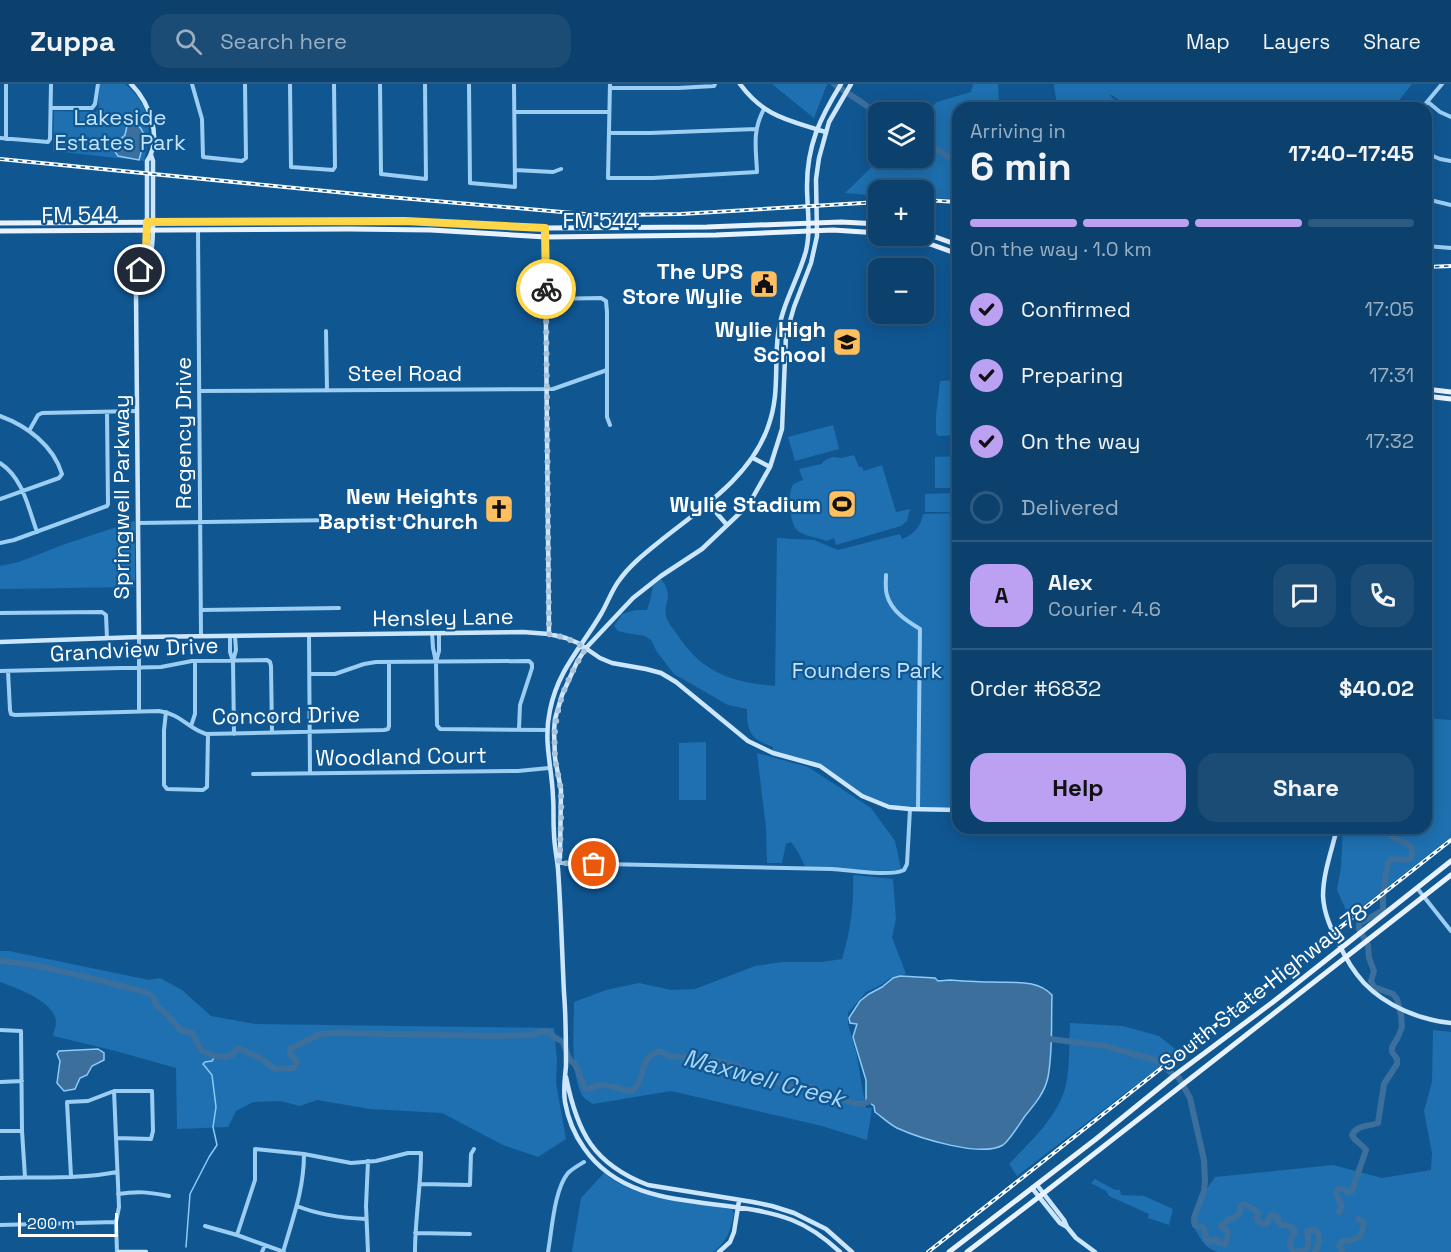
<!DOCTYPE html>
<html lang="en">
<head>
<meta charset="utf-8">
<style>
  body { margin:0; font-family:"Space Grotesk",sans-serif; background:#1a4c76; color:#f1f3f6; height:100vh; display:flex; flex-direction:column; font-size:22px; white-space:nowrap }
  * { box-sizing:border-box; margin:0 }
  p { font-size:20px; color:#9aafc2 }
  .icon { flex:none; width:33px; height:33px; fill:none; stroke:currentColor; stroke-width:2; stroke-linecap:round; stroke-linejoin:round }
  .map { position:relative; flex:1; overflow:hidden }
  .drawer { position:absolute; left:952px; top:18px; width:480px; height:732px; display:flex; flex-direction:column; background:#0c416e; border-radius:18px; box-shadow:0 3px 15px #0003,0 0 0 2px #2c5a81 }
  .drawer>* { flex:none }
  .buttons { position:absolute; left:868px; top:18px; display:grid; gap:12px }
  .buttons a { display:grid; place-items:center; width:66px; height:66px; border-radius:12px; background:#0c416e; box-shadow:0 3px 15px #0003,0 0 0 2px #2c5a81; font-size:30px }
  .scale { position:absolute; left:18px; bottom:15px; width:100px; box-sizing:border-box; padding-left:6px; border:3px solid #fff; border-top:0; font-size:16px; line-height:21px; white-space:nowrap; color:#fff; -webkit-text-stroke:4px #105792; paint-order:stroke }
  .pin { position:absolute; display:grid; place-items:center; width:51px; height:51px; color:#fff; margin:-26px; border:3px solid #fff; border-radius:50%; box-shadow:0 2px 6px #0007 }
  .courier { position:absolute; display:grid; place-items:center; width:60px; height:60px; margin:-30px; border:4px solid #ffd54a; border-radius:50%; background:#fff; color:#222; box-shadow:0 2px 8px #0007 }
  .summary em { font-style:normal; font-weight:800 }
  .summary div { display:flex; flex-direction:column-reverse }
  .summary { display:flex; align-items:center; justify-content:space-between; height:102px; padding:0 18px }
  h1 { font-size:39px; font-weight:800; line-height:45px }
  .bar { display:grid; grid-template-columns:repeat(4,1fr); gap:9px 6px; align-content:center; height:72px; padding:0 18px }
  .bar i { height:8px; border-radius:4px; background:#2c5a81 }
  .bar .active { background:#bca0f2 }
  .bar p { grid-column:span 4 }
  .line { display:flex; align-items:center; gap:15px; padding:0 18px; border-top:2px solid #2c5a81 }
  .line div { flex:1 }
  .round { display:grid; place-items:center; flex:none; width:63px; height:63px; border-radius:18px; background:#1a4c76 }
  ol { padding:0 18px; list-style:none }
  li { display:flex; align-items:center; gap:18px; height:66px }
  li p { margin-inline-start:auto }
  li .icon { padding:6px; border-radius:50%; background:#bca0f2; color:#111; stroke-width:4 }
  li:last-child { color:#9aafc2 }
  li i { width:33px; height:33px; border:3px solid #2c5a81; border-radius:50% }
  .action { display:flex; gap:12px; margin-top:auto; padding:12px 18px }
  .action a { flex:1; height:69px; border-radius:18px; background:#bca0f2; color:#111; font-size:24px; font-weight:800; line-height:69px; text-align:center }
  .action a+a { background:#1a4c76; color:#f1f3f6 }
  header { display:flex; align-items:center; gap:36px; box-sizing:border-box; height:84px; padding:0 30px; background:#0c416e; border-bottom:2px solid #2c5a81 }
  header strong { font-size:28px }
  nav { display:flex; gap:33px; margin-inline-start:auto; font-size:21px }
  .search { width:420px; height:54px; background:#1a4c76; display:flex; align-items:center; gap:15px; box-sizing:border-box; padding:0 21px; border-radius:18px; color:#9aafc2; font-size:22px }
  .map>svg:first-child { display:block }
  .green { fill:#1e70b0 }
  .water { fill:#3c6f9b; stroke:#8dcaf7; stroke-width:1.5 }
  .lines { fill:none; stroke-linecap:round; stroke-linejoin:round }
  .stream { stroke:#8dcaf7; stroke-width:1.5 }
  .river { stroke:#3c6f9b; stroke-width:6 }
  .street { stroke:#9ccdf3; stroke-width:4 }
  .secondary { stroke:#cbe6fd; stroke-width:4.5 }
  .primary { stroke:#e8f3ff; stroke-width:5 }
  .rail-casing { stroke:#fff; stroke-width:4 }
  .rail { stroke:#105792; stroke-width:1.5; stroke-dasharray:4.5; stroke-linecap:butt }
  .done { stroke:#abc4d9; stroke-width:6; stroke-dasharray:0 10.8 }
  .route { stroke:#ffd54a; stroke-width:8 }
  .labels { text-anchor:middle; dominant-baseline:central; stroke-width:4.5; stroke-linejoin:round; paint-order:stroke }
  .park-label { font-size:22px; fill:#c3e4fe; stroke:#105792 }
  .street-label { font-size:22px; fill:#fff; stroke:#105792 }
  .poi-label { font-size:22px; font-weight:bold; fill:#fff; stroke:#105792; text-anchor:end }
  .water-label { font-size:24px; font-style:italic; fill:#a8d6fa; stroke:#105792 }
</style>
</head>
<body>
<header>
<strong>Zuppa</strong>
<div class="search"><svg class="icon" aria-label="search" viewBox="0 0 24 24"><circle cx="10" cy="10" r="6"/><path d="M15 15l6 6"/></svg>Search here</div>
<nav><a>Map</a><a>Layers</a><a>Share</a></nav>
</header>
<div class="map">
<svg width="1451" height="1168" viewBox="0 0 1451 1168">
  <rect width="100%" height="100%" fill="#105792"/>
  <path class="green" d="M100,0H125C152,22 152,46 144,77L53,67L54,27L96,28L99,23L98,17Z
    M772,0H827L814,34Z
    M973,0H998L999,19L1000,24H958V115L924,114V106H879V112L845,109L881,74H924V31L937,18L971,8Z
    M1054,0H1412L1393,24H1129L1127,21L1110,10L1112,14L1125,24H1057C1058,18 1054,8 1054,0Z
    M958,296V351L938,352L936,349V332L940,297Z
    M833,341L839,365L795,377L788,353Z
    M854,371L859,383H862L864,387L882,381L896,428L910,425L907,437L901,442L836,461L834,454L827,457C817,453 804,453 796,445C790,439 787,406 794,400C797,398 800,397 803,396L799,385L821,380L827,375L833,373L842,374Z
    M958,372V404H935V373Z
    M958,409V428H925V410Z
    M958,429V726L889,723L853,706L823,685L773,669V663C750,654 747,649 747,625L728,621L674,590L657,568L651,556L645,552L626,549L618,547L614,542L622,530L636,526H647L650,517L653,502L661,495C676,514 661,518 667,535C669,540 674,546 677,550C702,589 731,598 775,602L777,454L814,456L838,466L900,450L902,455C914,451 921,442 923,430Z
    M135,437V503L0,505V482L19,478L65,460Z
    M1427,629L1436,635L1451,636V753L1349,833L1337,806L1341,784L1343,744H1426Z
    M706,658V716H679V659Z
    M757,669L808,683L871,724L895,757L901,785L892,787L806,784L798,768L791,758L786,760L782,779H767L766,744Z
    M853,791L893,795L896,835L892,853L906,890L890,894L881,901L866,908L848,929V940L856,968L866,1024H872L867,1056L822,1042L671,1007L593,1020C589,1017 584,1015 582,1011C570,990 574,942 574,918L606,906L639,899L671,906L695,905L755,882L783,878H822L842,875C851,845 854,822 853,791Z
    M0,867H9L149,896L160,894L182,906L211,932L255,940L554,944L557,976L556,999L566,1055L538,1073L503,1061L442,1029L370,1025L317,1016L300,1022L280,1017L253,1018L236,1027L228,1043L177,1045L176,984L112,966L53,952C54,947 56,942 56,938C55,917 16,904 0,898Z
    M1070,939L1123,942L1159,952L1179,968L1017,1092L1009,1080C1031,1057 1058,1033 1066,1001C1070,982 1069,959 1070,939Z
    M1433,946L1451,948V1168H1218C1201,1163 1201,1152 1191,1140L1196,1121L1215,1093L1333,1081L1382,1094L1431,1086L1432,1069L1424,1027L1432,998Z
    M604,1089C634,1116 692,1118 731,1125L734,1128C731,1146 728,1156 714,1168H572L581,1114Z
    M1095,1095L1115,1106H1120L1121,1111L1144,1112L1173,1125L1169,1141L1148,1134L1149,1130L1109,1112L1106,1107L1091,1099Z"/>
  <path class="water" d="M134,40C150,45 142,64 139,76L118,72L114,66L115,60L125,51L127,42Z
    M900,892L935,894L938,897L950,896C964,897 978,898 993,898C1013,899 1037,895 1052,911C1051,937 1053,967 1048,993C1045,1008 1035,1020 1025,1032C1020,1039 1010,1056 1003,1061C981,1074 919,1054 897,1044C889,1040 882,1033 875,1028L874,1022L870,1019H865L866,1015V996L853,953L857,940L850,939L849,934L860,917L869,910L882,903L893,894Z
    M98,965L104,969V976L92,982L87,991L80,994L75,1005L64,1007L57,999L60,977L57,970L59,967Z"/>
  <g class="lines">
    <path class="stream" d="M186,1163L190,1110L209,1073L217,1061L213,1043L216,1023L212,991L203,980L205,978L212,977L215,972"/>
    <path class="river" d="M834,0L879,30
      M924,57L958,79
      M0,877C47,881 100,897 145,908L152,912L158,923L166,930L181,946L192,949L201,966L215,972L227,973L232,971L238,964L260,974L275,985L294,984L297,978L290,970V965L320,950L337,949L495,952L531,951L543,947L551,949L554,953L563,958L568,972L571,977L575,980L585,1004L590,1005C601,996 619,1006 632,1007C646,997 638,974 659,967L670,972L711,976L738,982L754,993L773,997L788,1003H813L825,1010L840,1013L852,1019L862,1020L870,1017
      M1044,957L1050,955L1105,962L1159,977L1171,989L1179,994L1190,1014L1204,1076L1205,1097L1204,1107L1195,1131L1194,1135L1195,1141L1204,1144L1206,1154L1208,1157L1210,1158L1216,1155L1219,1159L1225,1160L1228,1150L1227,1146L1221,1143V1142L1229,1135H1232L1239,1130L1241,1121L1244,1120L1258,1128L1257,1135L1259,1138L1263,1140H1267L1271,1131L1278,1133V1138L1280,1141C1286,1141 1292,1141 1295,1148C1290,1155 1286,1161 1295,1168
      M1339,1128L1342,1123L1336,1109L1337,1106L1341,1104L1349,1108L1352,1107L1366,1066C1362,1060 1354,1057 1352,1051C1358,1040 1368,1043 1378,1039L1384,1000L1397,980V975L1392,968V963L1398,953L1402,943L1401,931L1397,915L1393,910L1374,903L1371,897L1374,887L1369,874L1368,861L1359,845V840L1383,826V808L1388,779L1391,775L1406,776L1411,774C1418,751 1390,764 1389,744
      M1296,1168C1311,1166 1309,1160 1307,1147L1316,1146C1322,1153 1319,1161 1315,1168
      M1342,1168L1339,1162L1341,1158C1358,1154 1361,1157 1364,1138L1358,1135"/>
    <path class="street" d="M6,0V55
      M192,0L202,35L203,73L242,77L246,74L245,0
      M290,0L291,83L333,86L335,83L334,0
      M380,0L381,90L426,95L425,0
      M469,0L470,99L515,103L514,0
      M610,0L608,94H653L757,88C756,64 752,47 764,25
      M610,4H678L714,2L715,0
      M1428,18L1440,28L1451,33
      M51,24H92L95,20L98,0
      M1422,24L1442,0
      M515,28H609
      M609,49H650L756,45
      M0,54L48,58L50,55L51,0
      M1426,69L1440,75L1451,77
      M515,86L553,88L561,85
      M1426,115L1451,121
      M198,146L201,552
      M1426,162L1451,164
      M546,215L601,214L606,217L607,228V333L610,341
      M326,247L327,306
      M199,307L553,305L607,286
      M0,332C27,342 53,361 62,390L59,394L0,415
      M29,347L38,331L42,329L137,327
      M0,379C23,394 28,423 37,448
      M138,439L400,435
      M0,459L14,456L107,422L108,420L107,328
      M886,491C886,497 885,505 887,511C891,527 907,537 920,545L918,725
      M201,526L339,524
      M0,529L102,528L106,531L107,554
      M432,549L433,564L436,578L439,567V549
      M309,551L310,689
      M230,552V568L233,577L236,566L235,552
      M139,553V627
      M233,577L234,650
      M436,578L437,641L440,645L547,646
      M0,587L161,583L192,577L267,576L270,578L271,582L272,649
      M8,587L10,626L11,630L15,631L159,627C181,630 187,644 206,650L384,646L388,645L389,642V578
      M310,590H335L364,580L376,578L529,577L532,580V584L520,621L519,645
      M166,628L164,646V701L167,705L203,706L207,703L208,650
      M191,642L195,630V577
      M253,690L518,687L549,684
      M558,779C649,781 740,783 832,785C850,786 890,793 904,786L907,780L910,725
      M1417,804L1451,847
      M0,946L21,947L22,1047L25,1093
      M0,998L22,997
      M114,1007L119,1123L116,1138L117,1168
      M0,1047H22
      M71,1092L67,1018L88,1017L114,1007H152L153,1047L151,1055L116,1054
      M0,1094C36,1093 83,1095 117,1088
      M420,1100L470,1101L471,1070L474,1065
      M118,1110C138,1107 149,1108 169,1112
      M297,1122C319,1131 342,1134 366,1135
      M0,1141L116,1138
      M205,1142L237,1151L284,1168
      M415,1149L470,1150
      M237,1151L255,1096V1065L304,1070L351,1079L376,1077L408,1069H421C421,1102 415,1135 415,1168
      M262,1168L265,1161
      M283,1168C293,1134 304,1105 304,1070
      M368,1168L366,1122L368,1077
      M548,1168C552,1146 554,1106 568,1089C572,1085 579,1081 584,1078"/>
    <path class="secondary" d="M131,0C149,18 163,54 147,77V156L144,177L138,192L136,209L139,553
      M740,0C764,33 789,36 825,48
      M545,144L549,550
      M138,199C155,178 153,150 153,125C153,109 153,93 153,77L151,71
      M753,374L770,383
      M708,419L727,441
      M0,558L139,553L523,548L549,550L566,554L578,559L600,574L612,579L646,585L661,589L676,598L748,657L773,669L820,682L862,712L889,723L910,725L958,726
      M1320,744L1336,747
      M1337,744C1332,766 1323,789 1323,812C1324,830 1331,845 1339,860C1345,873 1354,888 1364,899C1386,922 1420,936 1451,939
      M558,779L560,773L561,706L555,674L554,647L555,635L562,611L577,578L586,564L633,514L661,492L702,465L743,426L753,413L770,383L782,345L786,251L794,223L811,179L817,152L816,95L819,74L829,38L851,0
      M566,993C577,1048 593,1080 648,1101L753,1118L772,1122L794,1129L826,1145L852,1168
      M1037,1101L1064,1136L1067,1143L1076,1154L1095,1168
      M1032,1104L1060,1139L1067,1143
      M119,1168H146
      M719,1168L730,1158L734,1148L739,1117
      M840,1168C826,1155 810,1143 792,1136C724,1110 631,1132 584,1064C574,1050 568,1035 565,1018C563,1005 565,994 566,982C566,957 566,933 564,909C562,868 561,826 558,785C557,773 554,761 554,749C553,737 554,725 553,713C552,682 543,658 550,626C558,586 581,564 601,530C607,520 611,508 618,498C629,482 644,470 659,458C700,425 750,394 768,343C780,310 774,283 778,250C782,220 798,196 806,167C811,146 807,123 807,102C807,61 820,34 841,0"/>
    <path class="primary" d="M0,139L405,137L545,144L707,143L841,138L879,140
      M0,147L349,145L431,146L546,153L716,151L833,146L879,149
      M924,149L958,161
      M896,152L930,160L958,170
      M1426,305L1451,308
      M1426,312L1451,315
      M949,1168L1096,1055L1175,991L1273,918L1451,777
      M967,1168L1044,1109L1451,791"/>
    <g class="rail-casing">
      <path id="rail" d="M0,75L377,112L585,130L621,131L681,130L879,118
        M924,116L958,118
        M1426,183L1451,182
        M928,1168L1451,756"/>
    </g>
    <use href="#rail" class="rail"/>
  </g>
  <g class="lines">
    <path class="done" d="M546,205L549,550L566,554L586,564C564,599 552,630 555,672C556,684 560,696 561,708C562,730 560,751 560,773L558,779L594,780"/>
    <path class="route" d="M140,186L146,167L147,138L405,137L545,144L546,205"/>
  </g>
  <defs>
    <g id="civic-square" transform="scale(1.5)"><rect x="-9" y="-9" width="18" height="18" rx="4" fill="#ffbf5e" stroke="#105792"/><path d="M-.6-6.5H3V-4.5H.6V-3L4-1V1h2V6H-6V1h2V-1L-.6-3ZM-1.2 2.5V6h2.4V2.5Z" fill="#111"/></g>
    <g id="school-square" transform="scale(1.5)"><rect x="-9" y="-9" width="18" height="18" rx="4" fill="#ffbf5e" stroke="#105792"/><path d="M0-5L7-2L0 1L-7-2ZM-4 1L0 2.5L4 1V4Q0 6-4 4Z" fill="#111"/></g>
    <g id="stadium-square" transform="scale(1.5)"><rect x="-9" y="-9" width="18" height="18" rx="4" fill="#ffbf5e" stroke="#105792"/><path d="M0-5a6.5 5 0 1 0 0 10a6.5 5 0 1 0 0-10ZM-3.5-1.8h7v3.6h-7Z" fill="#111"/></g>
    <g id="church-square" transform="scale(1.5)"><rect x="-9" y="-9" width="18" height="18" rx="4" fill="#ffbf5e" stroke="#105792"/><path d="M-1.2-6h2.4v3.5h3.3v2.4h-3.3V6h-2.4V-.1h-3.3v-2.4h3.3Z" fill="#111"/></g>
  </defs>
  <g fill-rule="evenodd">
    <use href="#civic-square" x="764" y="200"/>
    <use href="#school-square" x="847" y="258"/>
    <use href="#stadium-square" x="842" y="420"/>
    <use href="#church-square" x="499" y="425"/>
  </g>
  <g class="labels">
    <g class="park-label">
      <text x="120" y="33">Lakeside<tspan x="120" dy="25">Estates Park</tspan></text>
      <text x="867" y="586">Founders Park</text>
    </g>
    <g class="street-label">
      <text transform="translate(80 130) rotate(-1)">FM 544</text>
      <text x="601" y="136">FM 544</text>
      <text x="405" y="289">Steel Road</text>
      <text transform="translate(183 349) rotate(-90)">Regency Drive</text>
      <text transform="translate(121 413) rotate(-90)">Springwell Parkway</text>
      <text transform="translate(443 533) rotate(-1)">Hensley Lane</text>
      <text transform="translate(134 565) rotate(-3)">Grandview Drive</text>
      <text transform="translate(286 631) rotate(-1)">Concord Drive</text>
      <text transform="translate(401 672) rotate(-1)">Woodland Court</text>
      <text transform="translate(1263 903) rotate(-38)">South State Highway 78</text>
    </g>
    <g class="poi-label">
      <text x="743" y="187">The UPS<tspan x="743" dy="25">Store Wylie</tspan></text>
      <text x="826" y="245">Wylie High<tspan x="826" dy="25">School</tspan></text>
      <text x="478" y="412">New Heights<tspan x="478" dy="25">Baptist Church</tspan></text>
      <text x="821" y="420">Wylie Stadium</text>
    </g>
    <g class="water-label">
      <text transform="translate(764 994) rotate(15)">Maxwell Creek</text>
    </g>
  </g>
</svg>
<div class="buttons">
<a><svg class="icon" aria-label="layers" viewBox="0 0 24 24"><path d="M12 4l9 5-9 5-9-5zM3 14l9 5 9-5"/></svg></a>
<a>+</a>
<a>−</a>
</div>
<div class="scale">200 m</div>
<div class="pin" style="left:594px;top:780px;background:#ea580c"><svg class="icon" aria-label="bag" viewBox="0 0 24 24"><path d="M5 8h14l-1 12H6zM9 8a3 3 0 0 1 6 0"/></svg></div>
<div class="pin" style="left:140px;top:186px;background:#1f2937"><svg class="icon" aria-label="home" viewBox="0 0 24 24"><path d="M3 11l9-7 9 7M6 9v11h12V9"/></svg></div>
<div class="courier" style="left:546px;top:205px"><svg class="icon" aria-label="bike" viewBox="0 0 24 24"><circle cx="6" cy="16" r="4"/><circle cx="18" cy="16" r="4"/><path d="M6 16l4-8h5l3 8M10 8l3 8H6M13 5h3"/></svg></div>
<section class="drawer">
<div class="summary"><div><h1>6 min</h1><p>Arriving in</p></div><em>17:40–17:45</em></div>
<div class="bar"><i class="active"></i><i class="active"></i><i class="active"></i><i></i><p>On the way · 1.0 km</p></div>
<ol>
<li><svg class="icon" aria-label="check" viewBox="0 0 24 24"><path d="M5 12l5 5 9-10"/></svg>Confirmed<p>17:05</p></li>
<li><svg class="icon" aria-label="check" viewBox="0 0 24 24"><path d="M5 12l5 5 9-10"/></svg>Preparing<p>17:31</p></li>
<li><svg class="icon" aria-label="check" viewBox="0 0 24 24"><path d="M5 12l5 5 9-10"/></svg>On the way<p>17:32</p></li>
<li><i></i>Delivered</li>
</ol>
<div class="line" style="height:108px"><b class="round" style="background:#bca0f2;color:#111">A</b><div><b>Alex</b><p>Courier · 4.6</p></div><a class="round"><svg class="icon" aria-label="chat" viewBox="0 0 24 24"><path d="M4 5h16v11H9l-5 4z"/></svg></a><a class="round"><svg class="icon" aria-label="phone" viewBox="0 0 24 24"><path d="M5 4h4l2 5-3 2q2 4 5 5l2-3 5 2v4C11 20 4 13 5 4z"/></svg></a></div>
<div class="line" style="height:78px"><div>Order #6832</div><b>$40.02</b></div>
<div class="action"><a>Help</a><a>Share</a></div>
</section>
</div>
</body>
</html>
